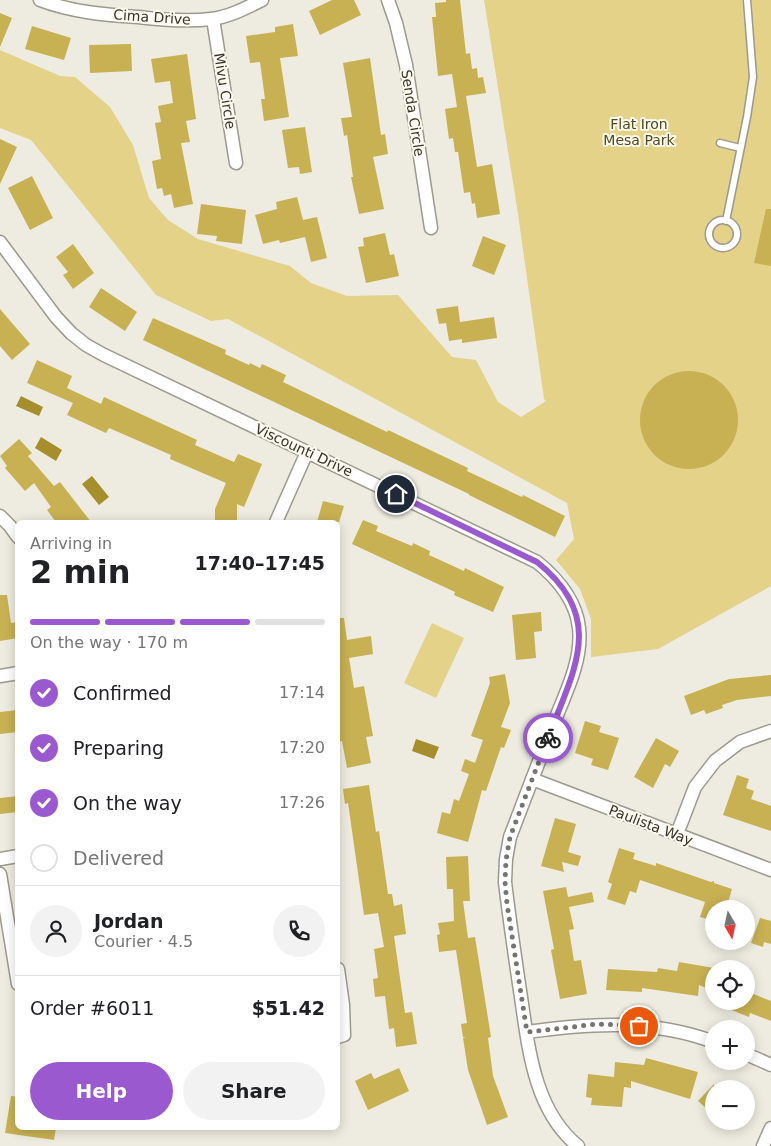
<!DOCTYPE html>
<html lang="en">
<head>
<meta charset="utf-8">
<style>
  body { margin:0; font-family:"DejaVu Sans",sans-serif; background:#f2f2f2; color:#202124; height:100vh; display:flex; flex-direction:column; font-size:19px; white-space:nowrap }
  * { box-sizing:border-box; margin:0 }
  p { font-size:16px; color:#757577 }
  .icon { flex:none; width:28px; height:28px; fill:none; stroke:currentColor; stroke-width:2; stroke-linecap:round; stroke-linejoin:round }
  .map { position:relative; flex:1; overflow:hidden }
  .details { position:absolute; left:15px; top:520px; width:325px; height:610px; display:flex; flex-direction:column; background:#fff; border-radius:8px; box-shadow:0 2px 12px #0003 }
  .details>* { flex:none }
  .needle { width:32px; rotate:171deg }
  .buttons { position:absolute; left:705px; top:900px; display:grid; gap:10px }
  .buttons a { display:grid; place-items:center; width:50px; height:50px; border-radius:50%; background:#fff; box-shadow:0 2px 12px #0003; font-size:25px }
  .pin { position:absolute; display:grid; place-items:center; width:42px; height:42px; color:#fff; margin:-21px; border:2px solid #fff; border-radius:50%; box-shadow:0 1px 5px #0007 }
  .courier { position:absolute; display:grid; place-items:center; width:50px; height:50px; margin:-25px; border:4px solid #9b59cf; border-radius:50%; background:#fff; color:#222; box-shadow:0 1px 6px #0007 }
  .overview em { font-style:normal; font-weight:700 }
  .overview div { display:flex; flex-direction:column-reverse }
  .overview { display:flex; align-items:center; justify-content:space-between; height:85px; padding:0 15px }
  h1 { font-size:32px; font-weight:700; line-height:38px }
  .bar { display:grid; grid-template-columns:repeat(4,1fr); gap:8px 5px; align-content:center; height:60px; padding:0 15px }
  .bar i { height:6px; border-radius:4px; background:#e0e0e0 }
  .bar .current { background:#9b59cf }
  .bar p { grid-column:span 4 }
  .line { display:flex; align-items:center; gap:12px; padding:0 15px; border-top:1px solid #e0e0e0 }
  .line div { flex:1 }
  .round { display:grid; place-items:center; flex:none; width:52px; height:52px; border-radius:26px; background:#f2f2f2 }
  ol { padding:0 15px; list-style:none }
  li { display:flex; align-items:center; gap:15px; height:55px }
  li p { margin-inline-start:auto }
  li .icon { padding:5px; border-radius:50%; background:#9b59cf; color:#fff; stroke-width:4 }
  li:last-child { color:#757577 }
  li i { width:28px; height:28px; border:2px solid #e0e0e0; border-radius:50% }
  .button { display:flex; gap:10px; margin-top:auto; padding:10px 15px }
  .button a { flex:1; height:58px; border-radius:30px; background:#9b59cf; color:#fff; font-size:20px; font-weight:700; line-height:58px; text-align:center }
  .button a+a { background:#f2f2f2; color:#202124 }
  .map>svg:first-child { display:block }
  .green { fill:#e4d289 }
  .water { fill:#a58e2b }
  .building { fill:#c8b153 }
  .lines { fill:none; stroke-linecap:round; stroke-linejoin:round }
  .service-casing { stroke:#9c998e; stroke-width:9 }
  .minor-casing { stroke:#9c998e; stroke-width:15 }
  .service { stroke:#fff; stroke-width:6 }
  .minor { stroke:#fff; stroke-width:12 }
  .done { stroke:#76746e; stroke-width:5; stroke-dasharray:0 9 }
  .route { stroke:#9b59cf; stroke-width:6 }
  .labels { text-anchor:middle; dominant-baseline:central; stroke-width:4; stroke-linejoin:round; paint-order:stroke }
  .street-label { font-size:14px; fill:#363430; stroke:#fcf9ed }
  .park-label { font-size:14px; fill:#524820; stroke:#fcf9ed }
</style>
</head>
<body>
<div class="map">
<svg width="771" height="1146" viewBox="0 0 771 1146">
  <rect width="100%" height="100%" fill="#eeece0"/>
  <path class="green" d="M484,0H771V586L658,649L591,657V619L580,589L556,560L574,539L567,503L228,319L211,321L156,295L31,140L0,128V50L60,76L75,77L110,107L133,145L149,198L168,220L198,239L290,266L311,283L347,296L398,295L452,357L476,360L498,402L521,417L546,401L544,399L518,214Z
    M432,623L464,638L436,698L404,683Z"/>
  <path class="water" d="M21,396L43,407L39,416L16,406Z
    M41,437L62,450L56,461L35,448Z
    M92,476L109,497L99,505L82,484Z
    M416,739L439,747L434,759L412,751Z"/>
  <path class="building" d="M332,0H354L361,15L320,35L309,11Z
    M446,0H460L466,54L470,53L472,69L477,68L478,78L483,77L486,93L466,96L477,167L492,164L500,214L477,218L475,203L472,204L470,192L464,193L458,152H455L453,138L449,139L445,109L457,107L452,74L438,76L432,17H436L435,3L446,2Z
    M0,13L12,18L0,47Z
    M293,24L298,56L280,58L289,117L264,121L261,99H265L260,62L250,63L246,36L275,32V27Z
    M32,26L71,38L64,60L25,49Z
    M131,44L132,71L90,73L89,45Z
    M187,54L196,119L186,121L190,142L181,143L193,204L174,208L171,194L164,196L162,188L157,189L152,161L161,159L155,123L161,122L158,106L173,103L170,81L155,83L151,59Z
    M370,58L381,135L385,134L388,154L373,157L384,209L359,214L351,177H353L347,135L344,136L341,118L352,117L343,63Z
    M305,127L312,172L300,174L299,167L288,168L282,130Z
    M0,139L17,147L0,184Z
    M32,176L53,218L30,230L8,188Z
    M297,197L303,220L317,217L327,258L311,262L305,237L280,243L279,240L263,244L255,215L277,209L276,202Z
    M201,204L246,210L242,244L216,241L217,236L197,234Z
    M766,209H771V266L754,263Z
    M385,233L390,255L394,254L399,276L366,283L358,247L364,246L363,238Z
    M483,236L506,245L494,275L472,266Z
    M73,244L94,273L73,289L63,275L68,272L56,257Z
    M101,288L137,312L125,331L89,307Z
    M458,306L460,322L494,317L497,338L462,343V339L449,341L446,323L439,324L436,309Z
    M0,309L30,344L12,360L0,346Z
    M153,318L226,350L225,354L249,365L250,363L260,368L262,364L286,375L283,382L387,432L388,430L468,468L467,471L522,497L523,495L565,516L555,537L469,495V494L143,340Z
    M37,360L72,376L67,388L101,404L104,397L197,440L195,445L234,462L238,454L262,464L244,507L237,504V522H215V509L226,483L170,459L171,455L109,428L106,433L67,415L73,403L27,383Z
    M640 420a49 49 0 1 1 98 0a49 49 0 1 1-98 0Z
    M19,439L32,453L28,456L54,486L60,482L91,522H56L47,510L51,507L34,483L25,491L5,468L7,466L0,456Z
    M323,501L344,506L339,522H317Z
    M363,520L378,526L376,531L412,546L413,543L430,551L429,555L464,571L465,568L504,587L493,612L454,595L455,592L352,544Z
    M0,595H7L11,623L18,622V638L0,641Z
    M541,612L542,631L534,632L536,658L516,660L512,615Z
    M338,618H344L347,640L371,636L373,654L349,658L354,688L364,686L373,736L366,737L371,763L347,768L342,741L338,742Z
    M505,674L510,703L501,727L511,730L504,748L501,747L486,791L482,790L468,842L437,833L442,812L450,814L454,799L459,801L469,774L461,771L465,759L475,763L483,740L471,736L490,683L489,677Z
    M771,675V696L737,700L722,705L723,708L706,714L704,710L691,715L684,696L729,679Z
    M18,710V732L0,734V712Z
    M585,721L601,726L599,732L619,738L608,770L591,765L593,759L575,753Z
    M656,738L679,751L670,767L665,764L653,788L634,777Z
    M737,775L749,779L746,788L754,791L751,799L771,806V831L723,815Z
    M369,785L376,832L379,831L388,894H392L394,906L402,904L406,934L394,936L405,1013L412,1012L417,1044L396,1047L394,1028L389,1029L385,996L375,997L373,979L378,978L374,949L384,947L378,913L364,915L348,803L345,804L343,789Z
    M18,796V812L0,814V798Z
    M555,818L576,824L568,852L581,856L578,866L562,862L564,872L541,866Z
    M619,848L635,853L633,859L656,866V863L711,882L714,881V883L732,889L726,909H714V921L700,917L705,902L640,880L636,893L630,891L625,905L607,899L612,884L608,882Z
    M468,856L470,901H463L468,938L475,937L491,1037L488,1038L493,1076L508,1117L487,1125L468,1070L463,1038L466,1037H463L461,1024L467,1023L456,950L439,952L437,935L440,934L438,923L454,921L453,889H447L446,857Z
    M566,887L568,897L592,892L594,902L569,907L574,929L569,930L574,961L581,960L587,994L560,999L551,950L554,949L543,891Z
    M760,918L771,921V944L764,942L763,947L751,943Z
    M679,962L714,968V991L699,985L698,996L642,988V992L606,990L608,969L657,972L658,968L677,971Z
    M746,991L771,1001V1021L750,1013L749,1017L711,1002L746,1001Z
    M646,1058L698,1072L690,1099L631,1081V1088L624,1087L622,1107L591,1105L592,1098L586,1097L588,1074L614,1077L615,1062L644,1065Z
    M399,1068L409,1091L368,1110L355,1081L371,1073L374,1079Z
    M714,1084V1115L698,1101Z
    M11,1096L18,1097V1128H56L54,1140L5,1133Z"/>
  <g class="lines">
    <g class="service-casing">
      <path id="service" d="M720,143L740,148
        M709 234a14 14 0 1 1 28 0a14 14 0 1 1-28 0Z
        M726,221L747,117L753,77L747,0"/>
    </g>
    <g class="minor-casing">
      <path id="minor" d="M40,0C71,12 106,15 138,17C163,20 187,22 211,19C229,17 246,8 262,0
        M388,0L396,23L406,65L431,228
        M213,19L236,163
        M0,242L56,317L71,333L86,345L104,355L537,562C558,579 576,600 579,628C583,662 563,698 551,730C537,766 524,801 510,837L506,859L505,882C509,916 514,950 519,984C528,1040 531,1108 578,1146
        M0,516L10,526L18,537
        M276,522L307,452
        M0,676L18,673
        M532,779L771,870
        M677,834L695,787L715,761L740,742L771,731
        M0,859L18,856
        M0,874L18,984
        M338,969L343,1005L344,1035L338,1037
        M527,1032C590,1023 652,1019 714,1042
        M746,1054L771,1065
        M763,1146L771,1128"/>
    </g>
    <use href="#service" class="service"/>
    <use href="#minor" class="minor"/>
  </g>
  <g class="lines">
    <path class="done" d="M548,738L510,837L506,860L505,882L507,904L527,1032L598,1024L639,1026"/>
    <path class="route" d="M396,494L537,562C607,618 574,669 548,738"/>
  </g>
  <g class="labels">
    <g class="street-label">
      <text transform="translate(152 17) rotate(4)">Cima Drive</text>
      <text transform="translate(225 91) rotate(81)">Mivu Circle</text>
      <text transform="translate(413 113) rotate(81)">Senda Circle</text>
      <text transform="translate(304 450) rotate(25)">Viscounti Drive</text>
      <text transform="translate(651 825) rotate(21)">Paulista Way</text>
    </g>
    <g class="park-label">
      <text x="639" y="124">Flat Iron<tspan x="639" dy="16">Mesa Park</tspan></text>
    </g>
  </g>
</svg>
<div class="buttons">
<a><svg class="needle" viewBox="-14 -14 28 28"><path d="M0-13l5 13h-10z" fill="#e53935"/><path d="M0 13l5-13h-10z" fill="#757577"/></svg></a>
<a><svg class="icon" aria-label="locate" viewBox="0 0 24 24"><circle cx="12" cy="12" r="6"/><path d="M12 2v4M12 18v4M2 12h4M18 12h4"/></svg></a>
<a>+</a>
<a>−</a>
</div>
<div class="pin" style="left:639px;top:1026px;background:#ea580c"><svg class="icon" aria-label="bag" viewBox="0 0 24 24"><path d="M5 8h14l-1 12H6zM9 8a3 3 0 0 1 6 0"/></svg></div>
<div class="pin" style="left:396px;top:494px;background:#1f2937"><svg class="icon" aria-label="home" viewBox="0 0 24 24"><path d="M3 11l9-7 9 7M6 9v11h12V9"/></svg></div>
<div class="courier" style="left:548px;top:738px"><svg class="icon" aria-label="bike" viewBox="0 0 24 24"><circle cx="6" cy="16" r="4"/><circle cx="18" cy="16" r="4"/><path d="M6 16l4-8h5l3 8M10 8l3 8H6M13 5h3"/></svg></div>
<section class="details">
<div class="overview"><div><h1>2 min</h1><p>Arriving in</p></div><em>17:40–17:45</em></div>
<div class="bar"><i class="current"></i><i class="current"></i><i class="current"></i><i></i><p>On the way · 170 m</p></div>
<ol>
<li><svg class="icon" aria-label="check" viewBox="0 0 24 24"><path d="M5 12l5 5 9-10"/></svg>Confirmed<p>17:14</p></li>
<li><svg class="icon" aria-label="check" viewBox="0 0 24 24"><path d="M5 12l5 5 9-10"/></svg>Preparing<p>17:20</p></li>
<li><svg class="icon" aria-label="check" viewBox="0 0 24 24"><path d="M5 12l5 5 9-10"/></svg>On the way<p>17:26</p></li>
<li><i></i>Delivered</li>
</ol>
<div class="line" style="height:90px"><a class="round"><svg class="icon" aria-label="person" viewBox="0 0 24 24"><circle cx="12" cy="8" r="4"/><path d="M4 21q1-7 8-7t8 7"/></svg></a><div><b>Jordan</b><p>Courier · 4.5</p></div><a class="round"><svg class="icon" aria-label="phone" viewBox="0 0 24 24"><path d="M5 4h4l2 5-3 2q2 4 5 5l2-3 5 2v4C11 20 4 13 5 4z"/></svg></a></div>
<div class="line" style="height:65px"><div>Order #6011</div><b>$51.42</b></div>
<div class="button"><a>Help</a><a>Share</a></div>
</section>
</div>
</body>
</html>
